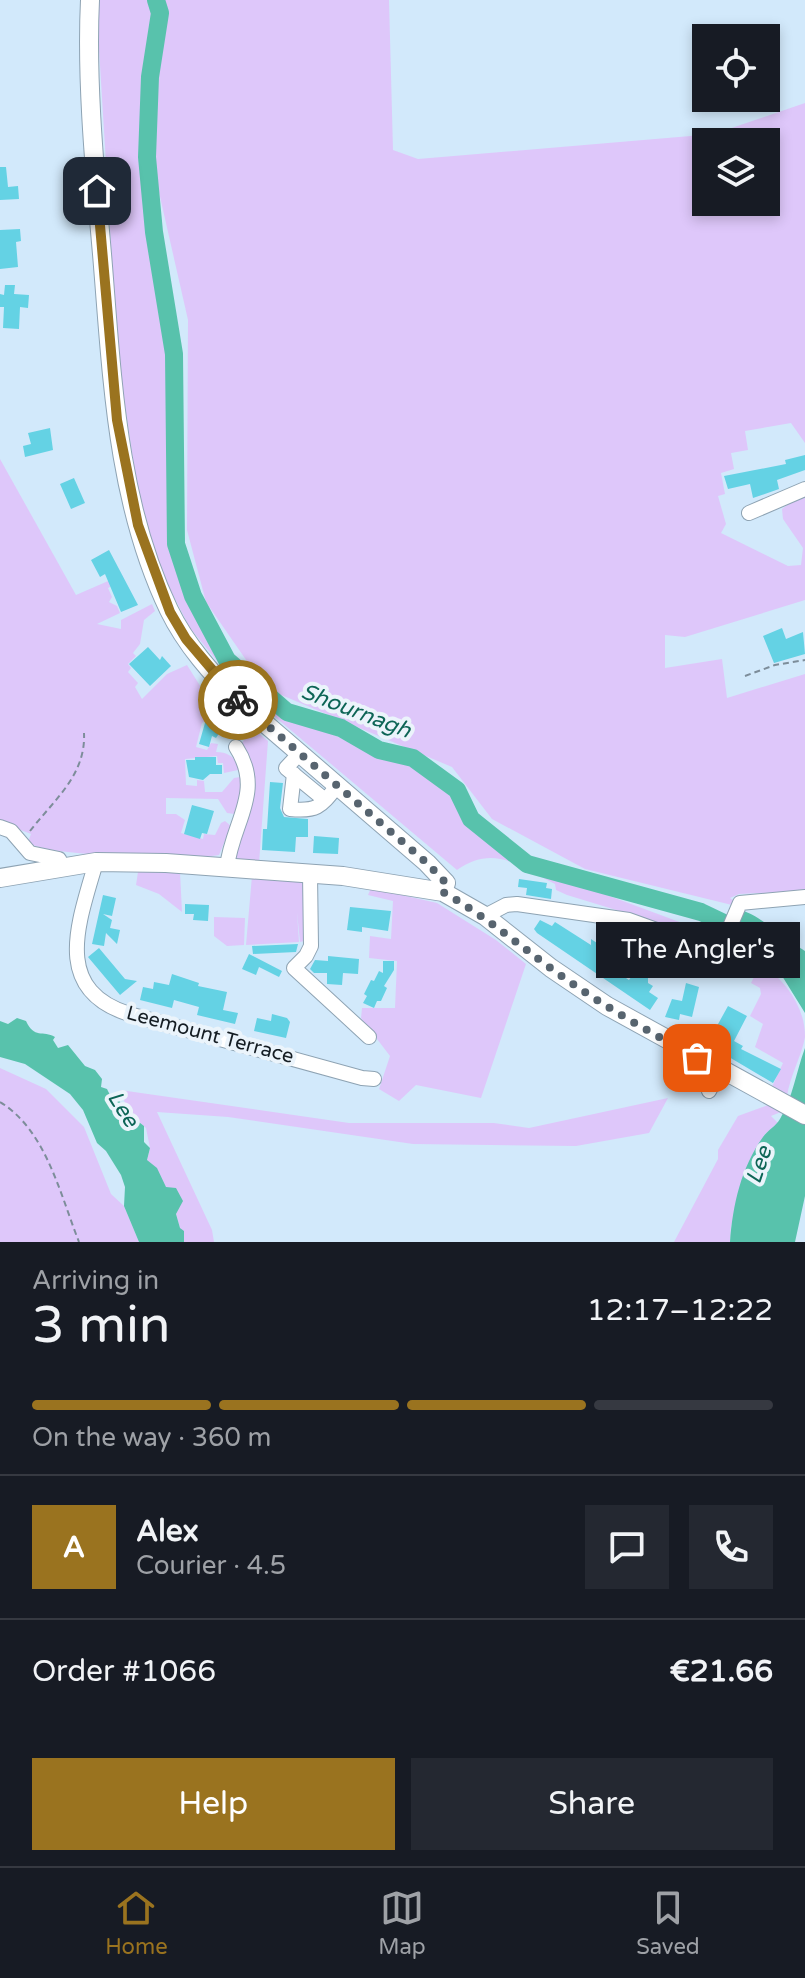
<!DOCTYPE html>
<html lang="en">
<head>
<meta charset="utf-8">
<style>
  body { margin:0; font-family:"Varela Round",sans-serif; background:#242831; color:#f1f3f6; height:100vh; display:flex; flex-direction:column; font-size:30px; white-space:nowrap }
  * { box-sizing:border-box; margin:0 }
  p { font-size:26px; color:#9ea1a6 }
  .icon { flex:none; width:44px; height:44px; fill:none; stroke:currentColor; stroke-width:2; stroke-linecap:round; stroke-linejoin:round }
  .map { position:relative; height:1242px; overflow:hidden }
  .sheet { display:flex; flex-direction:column; background:#171b24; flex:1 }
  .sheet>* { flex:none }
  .controls { position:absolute; left:692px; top:24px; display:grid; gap:16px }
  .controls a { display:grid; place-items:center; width:88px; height:88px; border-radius:0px; background:#171b24; box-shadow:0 4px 12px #0003; font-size:40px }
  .pin { position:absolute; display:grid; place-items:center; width:68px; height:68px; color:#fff; margin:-34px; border-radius:16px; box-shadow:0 4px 12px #0006 }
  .courier { position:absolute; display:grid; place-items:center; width:80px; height:80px; margin:-40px; border:6px solid #9a731f; border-radius:50%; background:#fff; color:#222; box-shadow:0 2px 10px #0007 }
  .bubble { position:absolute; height:56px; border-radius:0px; background:#171b24; box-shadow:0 4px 12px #0003; font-size:26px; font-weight:600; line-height:56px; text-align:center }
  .summary em { font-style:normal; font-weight:600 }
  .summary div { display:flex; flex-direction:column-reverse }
  .summary { display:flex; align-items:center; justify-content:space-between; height:136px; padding:0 32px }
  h1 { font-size:52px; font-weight:600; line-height:60px }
  .bar { display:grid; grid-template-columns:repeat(4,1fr); gap:12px 8px; align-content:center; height:96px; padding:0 32px }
  .bar i { height:10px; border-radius:6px; background:#363941 }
  .bar .current { background:#9a731f }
  .bar p { grid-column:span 4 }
  .line { display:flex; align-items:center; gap:20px; padding:0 32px; border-top:2px solid #363941 }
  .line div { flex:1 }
  .round { display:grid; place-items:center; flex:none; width:84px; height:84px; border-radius:0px; background:#242831 }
  .button { display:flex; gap:16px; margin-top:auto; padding:16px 32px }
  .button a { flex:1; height:92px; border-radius:0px; background:#9a731f; color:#fff; font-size:32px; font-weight:600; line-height:92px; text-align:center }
  .button a+a { background:#242831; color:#f1f3f6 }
  .menu { display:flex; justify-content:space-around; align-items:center; height:112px; border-top:2px solid #363941; background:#171b24; font-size:22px; color:#9ea1a6 }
  .menu a { display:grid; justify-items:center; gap:4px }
  .menu .current { color:#9a731f }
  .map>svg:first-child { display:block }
  .green { fill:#dec7fa; fill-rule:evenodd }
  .water { fill:#58c2ac }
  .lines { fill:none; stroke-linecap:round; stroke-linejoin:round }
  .river { stroke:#58c2ac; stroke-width:18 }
  .building { fill:#64d2e4 }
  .minor-casing { stroke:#8ea3b3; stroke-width:16 }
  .major-casing { stroke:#8ea3b3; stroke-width:20 }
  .path { stroke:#7d8d9a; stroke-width:2; stroke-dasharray:6 4; stroke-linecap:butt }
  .minor { stroke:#fff; stroke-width:14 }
  .major { stroke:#fff; stroke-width:18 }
  .done { stroke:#57646f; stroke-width:8; stroke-dasharray:0 14.4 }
  .route { stroke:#9a731f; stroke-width:10 }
  .labels { text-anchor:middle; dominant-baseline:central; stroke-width:8; stroke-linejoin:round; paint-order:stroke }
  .street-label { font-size:20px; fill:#151d23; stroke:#ebf4fb }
  .water-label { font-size:22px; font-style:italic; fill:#0d6556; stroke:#ebf4fb }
</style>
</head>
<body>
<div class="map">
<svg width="805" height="1242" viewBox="0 0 805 1242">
  <rect width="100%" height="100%" fill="#d2e9fb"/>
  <path class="green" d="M96,0H154L156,13L146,80L144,156L151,234L169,339L173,539L176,564L222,660L284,713L386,758L410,762L455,792L469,820L497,845L526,865L709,933L708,938L567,895L556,890L555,884C519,866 494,844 457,870L236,684L190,628L155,560L140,506L118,359Z
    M160,0H389L393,150L418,159L714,134L805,103V443L791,423L745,431L748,450L731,453L734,469L721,473L725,494L718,496L726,524L721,533L788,566L801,565L803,548L783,519L782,509L805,491V600L685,637L665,635V668L722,659L727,698L805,674V891L739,894L730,898L734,901L732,905L585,869L492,819L452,767L279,694L253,670L206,602L187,530L188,320L151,157L153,92L163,15ZM706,142H766V202H706Z
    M0,459L76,595L122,575L124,579L108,588L112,597L109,602L117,606L120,613L97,624L121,629V620L152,604L155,611L144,620L140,644L133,653L136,656L128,664L131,668L128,672L138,683L135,687L142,699L167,674L187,665L202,689L231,713L228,714L209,704L202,712L208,718L202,723L196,747L207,750L211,743L218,744L216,752C227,752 234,757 240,765L238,770L224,773L223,763H218L217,756L185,759L186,785L197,786V780L204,781L205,792H222L234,778L240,777V800L235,814L227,813L218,799L166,798V814H176L185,820L181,833L203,839L204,834L215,835L221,823L225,821L231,826L219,855C194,860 42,857 28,842L31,834L0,822Z
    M246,723L268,741L259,863L237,861L233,858L247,812L242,743L248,734L242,727Z
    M138,872H180L182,912L159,894L136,885Z
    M252,876L304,881V941L300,942L297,912L299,942L246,945Z
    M371,888L437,903L496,940L526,964L481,1098L416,1085L399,1101L379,1089L390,1056L361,1018L362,1008H395L397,961L369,958L370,936L391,939L393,901L368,895Z
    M214,917L245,918L244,945L227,946L214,936Z
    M731,945C765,962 805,992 805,1037C802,1055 790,1076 787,1096L771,1089L783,1063L755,1047L763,1024L750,1016L761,994L760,988L751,983L756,973L750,968L751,962L712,956L727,951Z
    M0,1068L46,1089L84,1127L111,1194L124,1206L139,1242H0Z
    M120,1090L349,1123H494L529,1128L668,1098L649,1133L576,1146L413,1144L228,1117L157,1112L212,1230L214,1242H184L176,1214L179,1207L172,1189L166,1187L147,1160L150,1148L146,1128L129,1113Z
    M771,1104L781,1112L771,1116L778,1123L765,1134L731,1226L730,1242H674L718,1159V1150L738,1116Z"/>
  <path class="water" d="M743,911C757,914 789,941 805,951V1013L779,971L730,944Z
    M17,1018L26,1021C34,1039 43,1030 55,1037L53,1040L58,1048L68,1045L85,1066L95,1070L102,1079L101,1087L107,1089L110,1095L115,1094L126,1112L144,1126V1142L150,1148L147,1160L157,1168L166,1187L176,1188L183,1201L176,1214L180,1228L184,1231V1242H139L124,1206L125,1187L121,1175L106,1151L97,1143L83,1110L70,1094L25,1064L0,1057V1021L8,1024Z
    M805,1048V1196L795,1242H730C733,1204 741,1168 763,1137C768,1130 776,1126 780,1119C793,1097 796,1072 805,1048Z"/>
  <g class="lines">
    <path class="river" d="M156,0L160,13L150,77L147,157L154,232L174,354L176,544L193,596L227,660L287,712L341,728L379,750L413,758L457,790L471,819L527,864L701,912L745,933"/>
  </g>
  <path class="building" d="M0,167H6L8,187L18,186L19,199L0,200Z
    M20,229L21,241L16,242L18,267L0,269V230Z
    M5,285H15L14,294L29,295L28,308L20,307L19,329L3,328L4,307H0V294L4,295Z
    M50,428L53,450L25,457L23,446L31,444L28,433Z
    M805,455V470L777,480L779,489L753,498L750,484L728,489L724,476L786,464L785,460Z
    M74,478L85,503L71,509L60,484Z
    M109,550L138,605L121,612L105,574L100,577L91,560Z
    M782,628L786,639L803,632L805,654L774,663L763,636Z
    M148,647L160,660L162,656L171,666L150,686L129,664Z
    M209,704L227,714L225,717L228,720L216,738L212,736L209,747L199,744L207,716L202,712Z
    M195,757H216V765H222V774H210L203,780L189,777L186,760H195Z
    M270,782L283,783L280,808L284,817L308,819V837H296L295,852L262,850L263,829H267Z
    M192,805L214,811L207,834L202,833L200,839L184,834Z
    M314,836L339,838L338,854L313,853Z
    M519,879L547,883L546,888L552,889L551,899L526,895L527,888L518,887Z
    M103,895L116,898L112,916L103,914L112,920L110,928L120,930L117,944L106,933L104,946L92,944Z
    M185,904L209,905L208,921L193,920L194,914H185Z
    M350,907L391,911L388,931L362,927V932L347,930Z
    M540,920L552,926L555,922L591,945V939L609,951L605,958L617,966L614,970L629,980L636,970L648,978V983L653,986L649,992L658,998L650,1010L537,933L534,929Z
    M298,944L296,952L253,954L252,946Z
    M99,948L125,979L137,981L120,995L88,957Z
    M249,954L282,971L279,977L259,967L256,975L242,969Z
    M328,956L359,959L358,974L343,973L342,985L327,984V973H314L310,969L315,960L328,961Z
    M383,961H394V970L384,986L387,988L381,1001H377L374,1008L363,1003L367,996L364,994L371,980L374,981L379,971L383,973Z
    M172,974L199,983L198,986L227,992L223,1010L238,1013L235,1024L197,1015L199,1007L174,1000L172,1008L140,1000L143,987L153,989L154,982L169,985Z
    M686,983L699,987L692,1017L680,1014L679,1020L665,1017L672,999L682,1001Z
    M728,1006L747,1016L734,1041L743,1046L741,1049L781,1069L773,1083L707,1044Z
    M272,1014L287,1018L290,1022L286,1038L254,1031L257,1018L271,1021Z"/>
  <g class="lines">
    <g class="minor-casing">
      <path id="minor" d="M749,513L805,489
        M300,753L286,768L325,800
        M294,774L290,809C318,812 321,806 338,785
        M0,827L11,831L30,853L59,859L62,866
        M96,862C79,922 51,989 129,1014L362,1078L374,1079
        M227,867C232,822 265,792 236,747
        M310,874L311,946L306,956L294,968L369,1037
        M485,916L506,905L517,904L629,920L715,951L723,943L740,903L805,897
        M709,1091L720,1070"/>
    </g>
    <g class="major-casing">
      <path id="major" d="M90,0C86,81 95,173 102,254C112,374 116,500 169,610C186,645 212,674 239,701L427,863L446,883L443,892
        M0,878L96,862L166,863L343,876L443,892L485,916L551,968L607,1006L805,1115"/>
    </g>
    <path class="path" d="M745,676L775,665L805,660
      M30,831C54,800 86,775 84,733
      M0,1102C46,1130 60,1194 79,1242"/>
    <use href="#minor" class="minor"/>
    <use href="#major" class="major"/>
  </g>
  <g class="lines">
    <path class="done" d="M238,700L427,863L446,883L443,892C483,915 513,940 549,967C596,1002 646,1030 697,1058"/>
    <path class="route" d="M97,191L117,420L138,525L170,612L186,639L238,700"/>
  </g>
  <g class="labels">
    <g class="street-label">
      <text transform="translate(210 1035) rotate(15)">Leemount Terrace</text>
    </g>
    <g class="water-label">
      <text transform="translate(356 711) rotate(21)">Shournagh</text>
      <text transform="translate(123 1109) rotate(58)">Lee</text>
      <text transform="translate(759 1165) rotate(-71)">Lee</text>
    </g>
  </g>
</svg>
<div class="controls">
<a><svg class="icon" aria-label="locate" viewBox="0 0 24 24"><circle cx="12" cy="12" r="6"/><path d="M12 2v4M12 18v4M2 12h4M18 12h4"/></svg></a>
<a><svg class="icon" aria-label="layers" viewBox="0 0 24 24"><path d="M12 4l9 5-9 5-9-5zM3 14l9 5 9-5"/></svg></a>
</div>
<div class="pin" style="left:697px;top:1058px;background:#ea580c"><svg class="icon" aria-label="bag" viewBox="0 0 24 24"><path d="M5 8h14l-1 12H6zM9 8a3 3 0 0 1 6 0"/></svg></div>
<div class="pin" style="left:97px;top:191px;background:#1f2937"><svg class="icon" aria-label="home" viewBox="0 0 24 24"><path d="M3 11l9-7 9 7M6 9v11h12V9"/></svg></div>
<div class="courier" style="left:238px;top:700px"><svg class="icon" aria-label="bike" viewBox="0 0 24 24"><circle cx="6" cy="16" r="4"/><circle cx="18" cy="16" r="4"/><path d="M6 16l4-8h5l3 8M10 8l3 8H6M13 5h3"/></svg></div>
<div class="bubble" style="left:596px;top:922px;width:204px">The Angler's</div>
</div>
<section class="sheet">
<div class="summary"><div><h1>3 min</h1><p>Arriving in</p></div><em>12:17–12:22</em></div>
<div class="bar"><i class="current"></i><i class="current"></i><i class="current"></i><i></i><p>On the way · 360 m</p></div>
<div class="line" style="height:144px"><b class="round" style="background:#9a731f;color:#fff">A</b><div><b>Alex</b><p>Courier · 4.5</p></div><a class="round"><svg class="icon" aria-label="chat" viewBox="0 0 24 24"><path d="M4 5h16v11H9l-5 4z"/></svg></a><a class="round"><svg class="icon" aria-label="phone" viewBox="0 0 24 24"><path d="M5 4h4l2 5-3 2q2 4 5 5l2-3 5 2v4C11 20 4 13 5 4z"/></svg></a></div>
<div class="line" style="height:104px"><div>Order #1066</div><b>€21.66</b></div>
<div class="button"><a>Help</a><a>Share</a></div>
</section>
<nav class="menu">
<a class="current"><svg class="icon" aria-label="home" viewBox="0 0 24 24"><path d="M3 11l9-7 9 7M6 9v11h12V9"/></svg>Home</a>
<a><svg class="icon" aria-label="map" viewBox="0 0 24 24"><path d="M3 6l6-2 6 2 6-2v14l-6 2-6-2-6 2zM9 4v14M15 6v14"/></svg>Map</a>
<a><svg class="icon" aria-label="saved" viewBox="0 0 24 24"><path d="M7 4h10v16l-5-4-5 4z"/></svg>Saved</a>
</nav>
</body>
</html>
